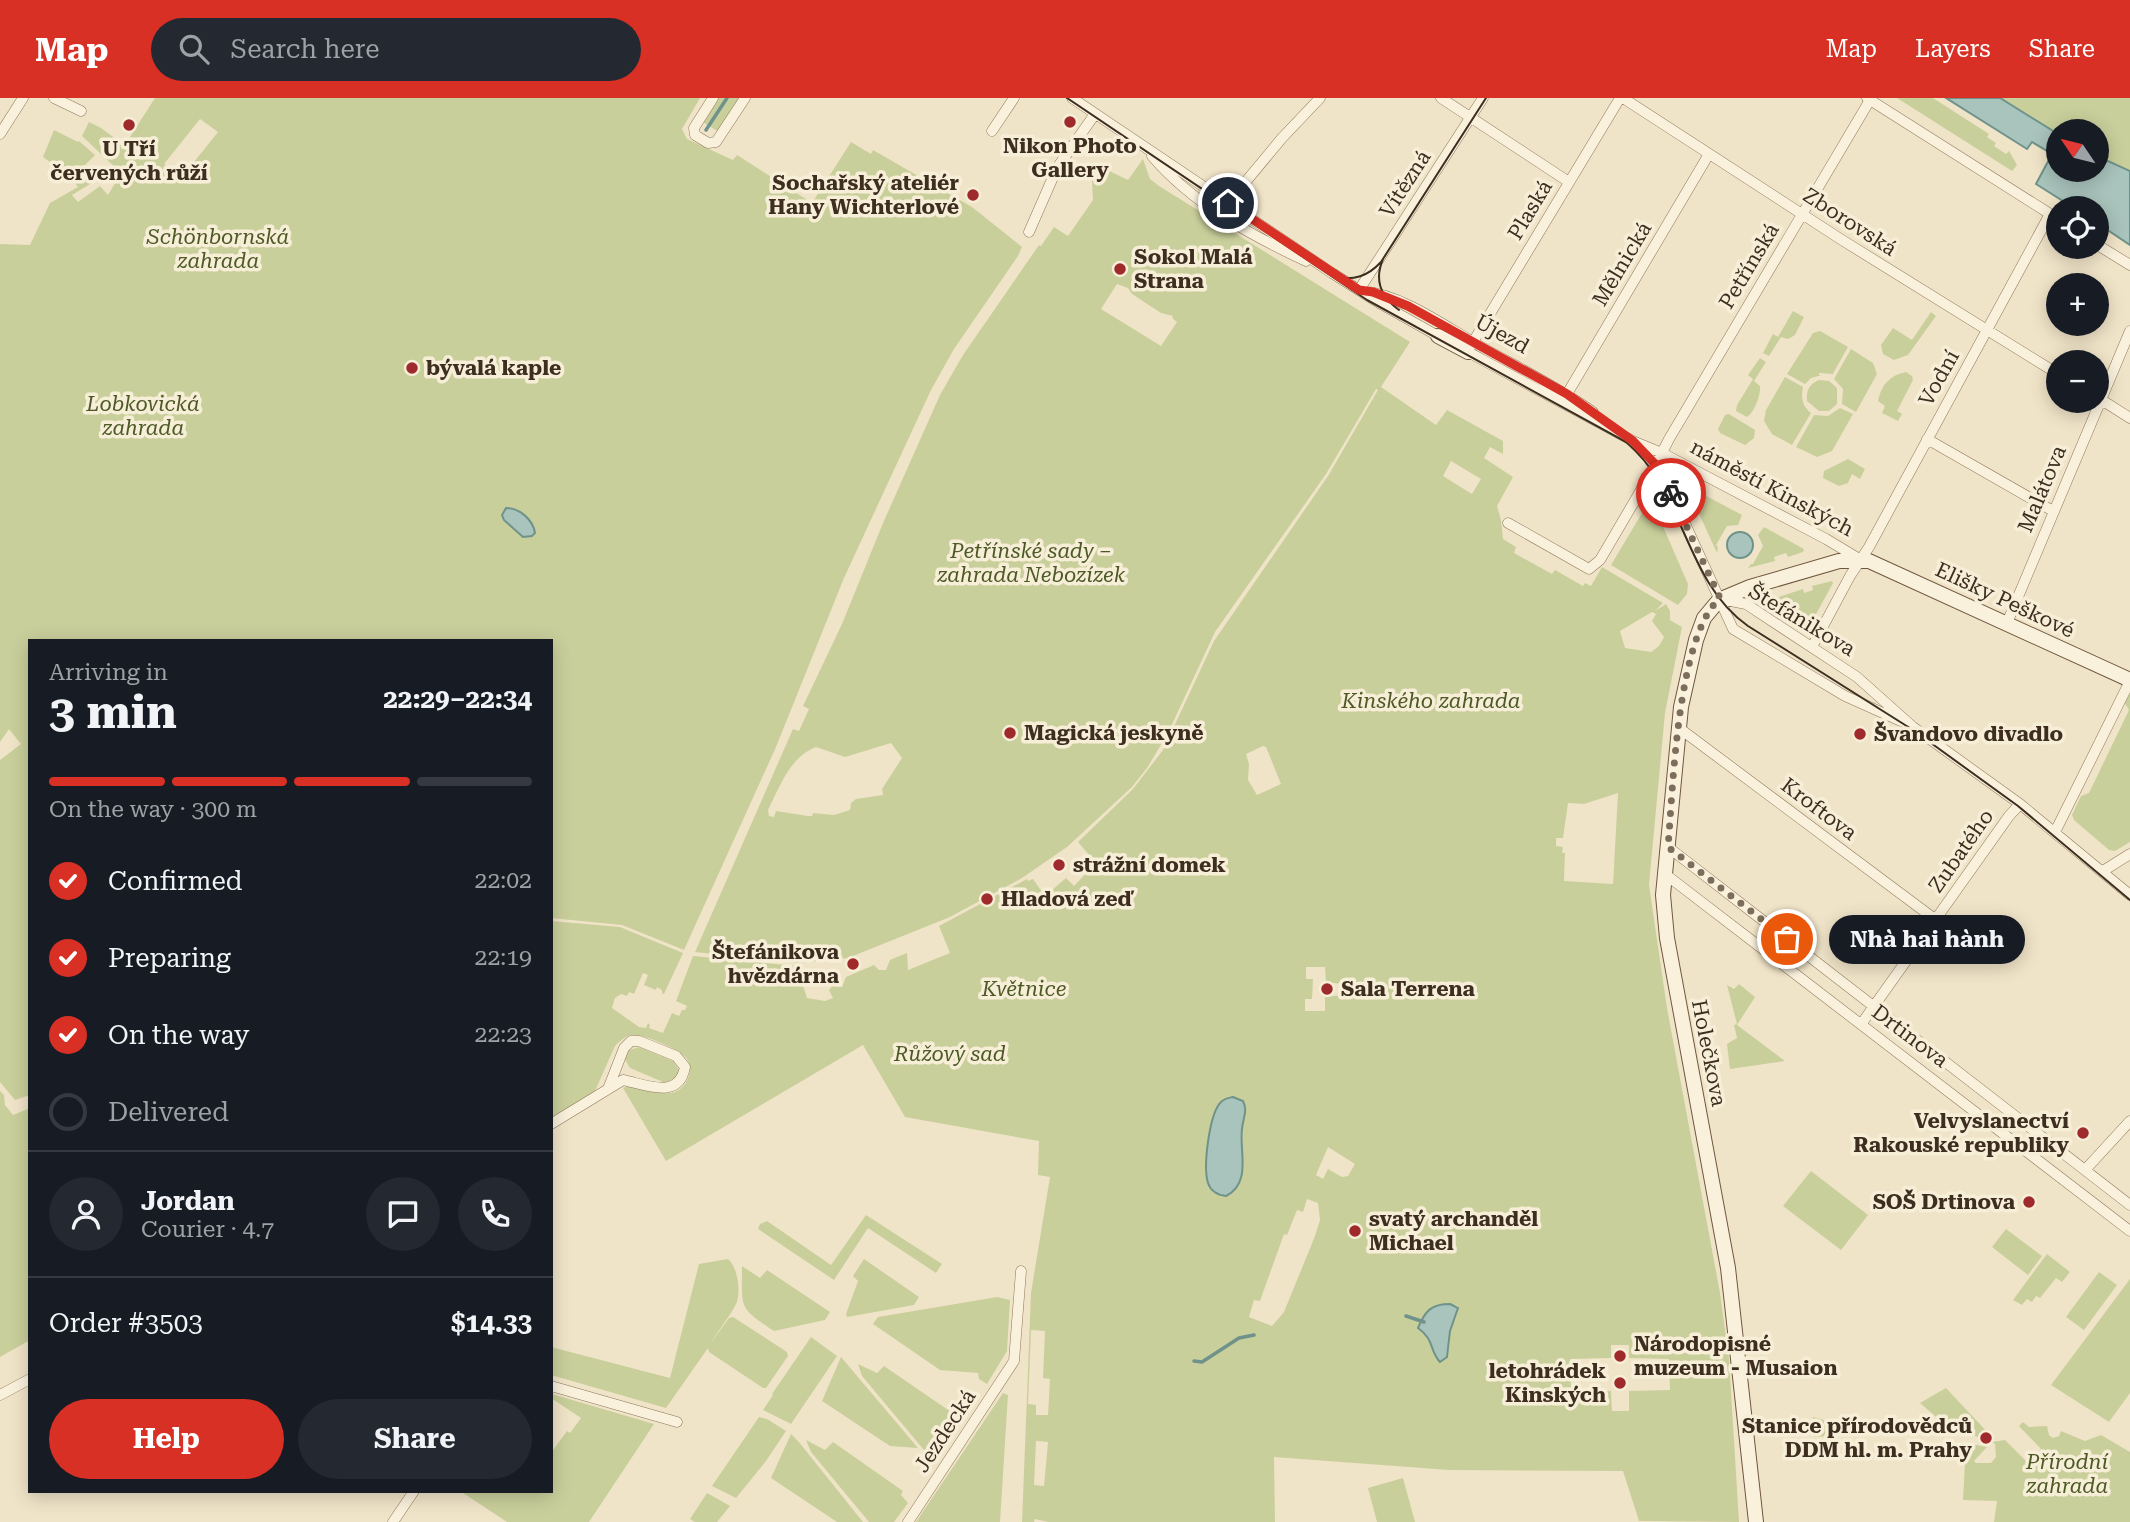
<!DOCTYPE html>
<html lang="en">
<head>
<meta charset="utf-8">
<style>
  body { margin:0; font-family:"Roboto Serif",serif; background:#242831; color:#f1f3f6; height:100vh; display:flex; flex-direction:column; font-size:26px; white-space:nowrap }
  * { box-sizing:border-box; margin:0 }
  p { font-size:23px; color:#9ea1a6 }
  .icon { flex:none; width:38px; height:38px; fill:none; stroke:currentColor; stroke-width:2; stroke-linecap:round; stroke-linejoin:round }
  .map { position:relative; flex:1; overflow:hidden }
  .side { position:absolute; left:28px; top:541px; width:525px; height:854px; display:flex; flex-direction:column; background:#171b24; border-radius:0px; box-shadow:0 4px 18px #0003 }
  .side>* { flex:none }
  .needle { width:46px; rotate:305deg }
  .fabs { position:absolute; left:2046px; top:21px; display:grid; gap:14px }
  .fabs a { display:grid; place-items:center; width:63px; height:63px; border-radius:50%; background:#171b24; box-shadow:0 4px 18px #0003; font-size:35px }
  .pin { position:absolute; display:grid; place-items:center; width:60px; height:60px; color:#fff; margin:-30px; border:4px solid #fff; border-radius:50%; box-shadow:0 2px 7px #0007 }
  .courier { position:absolute; display:grid; place-items:center; width:70px; height:70px; margin:-35px; border:5px solid #d93025; border-radius:50%; background:#fff; color:#222; box-shadow:0 2px 9px #0007 }
  .bubble { position:absolute; height:49px; border-radius:24px; background:#171b24; box-shadow:0 4px 18px #0003; font-size:23px; font-weight:700; line-height:49px; text-align:center }
  .overview em { font-style:normal; font-weight:700 }
  .overview div { display:flex; flex-direction:column-reverse }
  .overview { display:flex; align-items:center; justify-content:space-between; height:119px; padding:0 21px }
  h1 { font-size:46px; font-weight:700; line-height:52px }
  .bar { display:grid; grid-template-columns:repeat(4,1fr); gap:10px 7px; align-content:center; height:84px; padding:0 21px }
  .bar i { height:9px; border-radius:5px; background:#363941 }
  .bar .selected { background:#d93025 }
  .bar p { grid-column:span 4 }
  .line { display:flex; align-items:center; gap:18px; padding:0 21px; border-top:2px solid #363941 }
  .line div { flex:1 }
  .round { display:grid; place-items:center; flex:none; width:74px; height:74px; border-radius:37px; background:#242831 }
  ol { padding:0 21px; list-style:none }
  li { display:flex; align-items:center; gap:21px; height:77px }
  li p { margin-inline-start:auto }
  li .icon { padding:7px; border-radius:50%; background:#d93025; color:#fff; stroke-width:4 }
  li:last-child { color:#9ea1a6 }
  li i { width:38px; height:38px; border:4px solid #363941; border-radius:50% }
  .primary-button { display:flex; gap:14px; margin-top:auto; padding:14px 21px }
  .primary-button a { flex:1; height:80px; border-radius:42px; background:#d93025; color:#fff; font-size:28px; font-weight:700; line-height:80px; text-align:center }
  .primary-button a+a { background:#242831; color:#f1f3f6 }
  header { display:flex; align-items:center; gap:42px; box-sizing:border-box; height:98px; padding:0 35px; background:#d93025; color:#fff }
  header strong { font-size:33px }
  nav { display:flex; gap:38px; margin-inline-start:auto; font-size:24px }
  .search { width:490px; height:63px; background:#242831; display:flex; align-items:center; gap:18px; box-sizing:border-box; padding:0 24px; border-radius:38px; color:#9ea1a6; font-size:26px }
  .map>svg:first-child { display:block }
  .green { fill:#c9cf9b; fill-rule:evenodd }
  .water { fill:#a9c4bc; stroke:#6f938a; stroke-width:2 }
  .lines { fill:none; stroke-linecap:round; stroke-linejoin:round }
  .stream { stroke:#6f938a; stroke-width:3.5 }
  .street-casing { stroke:#8d765c; stroke-width:11 }
  .secondary-casing { stroke:#6f573f; stroke-width:16 }
  .street { stroke:#faf1dc; stroke-width:10 }
  .secondary { stroke:#faf1dc; stroke-width:14 }
  .tram { stroke:#3d2e20; stroke-width:2 }
  .done { stroke:#7c6e5b; stroke-width:7; stroke-dasharray:0 12.6 }
  .route { stroke:#d93025; stroke-width:9 }
  .poi-dot { fill:#9e2a2b; stroke:#f7eed8; stroke-width:2.5 }
  .labels { text-anchor:middle; dominant-baseline:central; stroke-width:7; stroke-linejoin:round; paint-order:stroke }
  .poi-label { font-size:21px; font-weight:bold; fill:#3d2e20; stroke:#f7eed8; text-anchor:start }
  .street-label { font-size:21px; fill:#3d2e20; stroke:#f7eed8 }
  .park-label { font-size:21px; font-style:italic; fill:#4d5a26; stroke:#f7eed8 }
</style>
</head>
<body>
<header>
<strong>Map</strong>
<div class="search"><svg class="icon" aria-label="search" viewBox="0 0 24 24"><circle cx="10" cy="10" r="6"/><path d="M15 15l6 6"/></svg>Search here</div>
<nav><a>Map</a><a>Layers</a><a>Share</a></nav>
</header>
<div class="map">
<svg width="2130" height="1424" viewBox="0 0 2130 1424">
  <rect width="100%" height="100%" fill="#f0e4c8"/>
  <path class="green" d="M155,0H700L682,31L687,41L733,62L737,57L812,105L851,44L871,56L873,52L972,109L1022,149L1018,158L954,251L931,292L844,480L776,649L684,852L622,827L551,820V542H30V997L15,1002L0,984V662L21,646L9,631L0,644V146L30,147L50,105L78,89L67,74L65,75L43,59L54,32L78,44L79,43L95,57L83,69L95,83L72,97L78,104L100,88L108,97L121,75L82,38L89,24L101,30L128,50L134,43L130,39ZM200,21L218,34L182,79L164,66Z
    M716,0H740L719,34L701,23Z
    M1897,0H1933L1989,36L1987,39L1996,45L1994,48L2006,56L2009,53L2017,67L2012,73Z
    M2000,0H2130V73L2097,58L2096,33H2058V36Z
    M1143,61L1150,81L1159,88L1410,244L1381,289L1436,327L1447,312L1503,343V356L1490,349L1484,360L1513,379L1497,408L1501,422L1503,441L1516,449L1514,455L1552,476L1555,472L1583,488L1585,485L1591,488L1602,469L1663,505L1655,513L1666,506L1670,513V522L1682,529L1665,615L1649,787L1667,910L1720,1195L1729,1261L1739,1424L1639,1423L1623,1373L1449,1372L1274,1359L1275,1424H1048L1035,1421L1034,1424H1022L1031,1195L1050,1079L1038,1077L1039,1043L905,1019L863,947L666,1063L623,990L628,988C640,990 658,997 671,995C685,993 695,974 687,961C681,952 644,936 633,937C625,938 621,942 615,948L595,993L551,1021V823L620,829L683,855L664,896L662,895V892L657,889L656,892L644,887L648,877L643,875L634,896L629,894L627,898L621,896L615,900L612,910L639,929L646,930L648,925L650,927L649,930L663,935L672,915L679,918L682,912H685L687,908L676,903L693,858L797,868L807,900L825,903L833,900L829,892L832,888L842,889L846,879L874,867L879,872H886L890,862L907,855L908,872L950,855L939,828L1027,781L1028,783L1033,781L1045,798L1066,780L1074,788L1096,765L1078,744L1133,691L1163,652L1214,543L1328,378L1378,292L1376,291L1326,376L1215,534L1168,635L1147,670L1132,689L1067,749L1022,780L950,819L848,860L796,865L695,854L793,631L799,633L809,611L803,608L842,526L883,425L940,297L963,257L1039,147L1041,148L1054,129L1068,138L1093,102L1091,64L1128,82ZM1117,186L1128,190L1132,196L1161,215L1173,218L1172,220L1177,224L1161,248L1101,211ZM1451,363L1481,381L1472,396L1443,378ZM1652,514L1656,516L1652,523L1664,539L1659,548L1651,554L1625,550L1620,533ZM891,645L902,660L882,691L883,697L856,701L851,705L850,712L834,717L813,715L812,718H808L776,713L774,719L769,718L768,712C780,688 790,659 816,649L845,659ZM1263,648L1266,649L1281,686L1257,697L1248,682L1249,666L1246,656ZM1618,695L1613,786L1564,783L1565,755H1562L1563,749L1556,748V740H1563L1568,705L1584,706ZM1306,869H1325L1326,884L1342,886V897L1325,899V913H1305V901H1312L1313,881H1306ZM1233,999L1245,1016L1242,1030V1074L1209,1086C1205,1060 1207,1026 1221,1003ZM1328,1049L1355,1066L1348,1078L1342,1079L1328,1071L1323,1081L1316,1077ZM1307,1101L1318,1105L1320,1122L1315,1138L1284,1214L1272,1228L1249,1219L1254,1202L1260,1203L1284,1136L1287,1137L1297,1112L1303,1114ZM1442,1206L1458,1208V1210L1450,1233L1449,1252L1434,1254L1429,1240L1418,1230C1423,1217 1427,1209 1442,1206ZM1031,1232L1045,1233L1043,1280L1050,1281L1048,1317H1036V1307L1028,1306ZM1611,1247H1629V1260L1669,1261L1670,1292L1629,1293V1313H1612L1611,1293L1571,1292L1570,1261L1611,1260ZM1036,1343L1048,1344L1044,1388L1034,1387Z
    M1793,213L1804,219L1795,237L1788,241L1781,239L1769,258L1763,255L1773,236L1778,239Z
    M1931,214L1936,218L1908,257L1894,262L1883,256L1881,247L1893,230L1912,242Z
    M1820,233L1848,249L1831,279L1825,277L1831,279L1833,276L1819,275V277H1822L1811,280L1805,286L1787,276L1813,235Z
    M1851,251L1873,265L1877,276L1856,314L1842,306L1843,291L1834,281Z
    M1760,260L1766,264L1754,283L1760,288C1761,297 1754,315 1747,319L1736,313L1737,307L1753,281L1748,277Z
    M1906,274L1912,278L1913,282L1897,313L1902,316L1898,323L1882,315L1885,308L1878,303C1881,287 1890,277 1906,274Z
    M1785,279L1803,289C1801,299 1802,308 1811,315L1792,347L1772,336L1764,323L1766,312Z
    M1819,282L1829,283L1837,290V306L1829,313H1819L1807,303C1806,293 1809,286 1819,282Z
    M1840,310L1853,316L1832,353L1817,359L1796,349L1814,317L1828,318Z
    M1729,316L1755,332L1754,340L1745,347L1720,335L1718,331L1725,317Z
    M1848,361L1865,371L1860,381L1852,376L1848,385L1839,388L1823,380L1824,373Z
    M1697,393L1742,417L1738,427L1727,428L1716,447L1718,449L1717,455L1691,398L1693,394Z
    M1652,403L1688,486L1687,496L1678,507L1611,467L1648,405Z
    M1764,429L1804,451L1803,454L1788,459L1786,455L1774,459L1775,463L1748,470L1751,466H1753L1763,448L1758,437Z
    M1832,483L1833,485L1809,529L1794,520L1796,516L1789,511L1786,514L1770,502L1803,491L1804,495L1813,492L1812,488Z
    M2130,596V744L2115,753L2109,752L2074,722L2072,717L2081,698L2089,695L2129,612L2124,604Z
    M1739,886L1755,899L1737,927L1785,963L1730,971L1727,946L1737,940L1734,927L1737,926L1727,887L1734,891Z
    M639,949L673,963L679,972L678,978L670,984H663L630,970L624,960L627,953Z
    M0,993L4,997L5,1007L13,1017L30,1010V1242L0,1259Z
    M1811,1073L1868,1117L1841,1152L1783,1108Z
    M866,1117L942,1166L936,1175L868,1130L834,1182L758,1131L760,1126L767,1123L831,1167Z
    M2006,1131L2042,1158L2028,1177L1992,1149Z
    M2047,1156L2070,1174L2062,1184L2056,1180L2040,1200L2036,1198L2032,1204L2027,1201L2022,1207L2013,1202Z
    M728,1161C738,1169 742,1197 735,1208C728,1221 718,1233 710,1246L729,1220L733,1219L787,1254L788,1258L766,1290H763L709,1254L708,1250L666,1310L551,1277V1249L670,1280L699,1166Z
    M864,1161L919,1199L914,1207L847,1219L846,1216L858,1183L853,1178Z
    M742,1168L760,1180L767,1172L830,1214L825,1222L774,1233C738,1209 742,1211 742,1168Z
    M2099,1174L2117,1187L2084,1232L2066,1219Z
    M2130,1181V1295L2109,1324L2051,1287Z
    M997,1199L1010,1202L1007,1253L987,1286L979,1281L978,1275L940,1272L873,1226L878,1219Z
    M811,1239L837,1258L791,1326L763,1312L773,1297L772,1296Z
    M841,1259L918,1350L890,1348L822,1303Z
    M858,1266L877,1275L884,1268L954,1316L951,1321L959,1328L934,1364L862,1278Z
    M1946,1290L1991,1338L1987,1343L1942,1324L1920,1305Z
    M1003,1295L1008,1297L1000,1424H916Z
    M552,1296L654,1326L589,1424H507L460,1393H551V1355L567,1333L570,1335L581,1320L551,1300Z
    M759,1319L767,1321L786,1333L766,1363L736,1400L712,1388Z
    M1813,1319L1866,1335L1814,1339Z
    M2023,1324L2029,1329L2047,1328L2049,1337L2053,1340L2059,1338L2061,1333L2085,1343L2101,1337L2130,1354V1424H1994L1997,1403L1963,1402L1966,1345L1987,1349L1974,1363L1976,1365H1991L1996,1359L1995,1346L1992,1344L2005,1342L2028,1365L2041,1351L2019,1328Z
    M791,1336L798,1343L863,1424H837L771,1380Z
    M806,1342L825,1352L833,1344L903,1393L901,1397L908,1405L894,1424H869L811,1354Z
    M1403,1380L1415,1424H1377L1368,1390Z
    M707,1395L730,1408L717,1424H695L690,1421Z"/>
  <path class="water" d="M1946,0H2000L2058,36V72H2096L2097,58L2130,73V147L2097,125L2096,110H2074L2036,86L2052,56L2032,44L2027,51Z
    M506,410C520,410 533,422 535,435L532,438L523,439L504,422L502,417Z
    M1727 447a13 13 0 1 1 26 0a13 13 0 1 1-26 0Z
    M1233,999L1243,1003C1248,1013 1243,1020 1242,1031C1239,1053 1252,1085 1226,1098C1218,1097 1211,1094 1208,1085C1203,1069 1209,1014 1222,1003C1226,1000 1228,1000 1233,999Z
    M1450,1206L1458,1210L1450,1233L1447,1259L1440,1264C1429,1252 1435,1242 1418,1230C1425,1213 1431,1206 1450,1206Z"/>
  <g class="lines">
    <path class="stream" d="M706,32L727,0
      M1406,1218L1424,1224
      M1194,1263L1202,1264L1239,1240L1254,1237"/>
    <g class="street-casing">
      <path id="street" d="M54,0L81,13
        M713,0L694,30L695,37L708,45L716,44L745,0
        M1072,0L1332,175L1381,206L1438,238
        M1441,0L1569,84
        M1623,0L1842,142L2058,276
        M1867,0L2058,121
        M992,33L1014,0
        M0,36L23,0
        M1152,58C1192,105 1250,137 1306,163
        M1228,105L1282,40L1320,0
        M1029,134L1057,70L1095,16
        M2096,146L2130,167
        M1359,192L1483,0
        M1363,193C1406,198 1447,230 1485,251C1521,271 1559,290 1593,314
        M1473,244L1620,0
        M1468,254L1633,343L1662,355L1826,441L1861,462
        M1567,296L1709,56
        M2097,299L2130,320
        M1927,341L2053,413
        M1635,346L1656,367L1667,386L1733,531L1845,598L1903,624
        M1508,425L1589,471L1600,462L1658,363L1669,341L1870,2
        M1721,501L1746,506L1857,579L1913,629L2020,706L2130,797
        M2007,525L2130,233
        M1812,549L1850,478L1869,449L2050,116
        M1679,630L1936,822
        M2055,734L2130,583
        M1668,749L2130,1107
        M2103,773L2130,756
        M1665,776L2130,1133
        M1862,925L2009,718L2020,706
        M551,1026L623,982C647,987 679,1002 685,969L676,958L639,943H631L624,950L608,991
        M2085,1072L2130,1023
        M551,1288L677,1324
        M0,1297L30,1281
        M393,1424L414,1393
        M908,1424L1014,1263L1021,1173"/>
    </g>
    <g class="secondary-casing">
      <path id="secondary" d="M1438,238L1468,254
        M1756,1424L1728,1170L1667,840L1663,797L1681,609L1696,542L1704,520L1719,502L1750,489L1839,463H1869L2130,582"/>
    </g>
    <use href="#street" class="street"/>
    <use href="#secondary" class="secondary"/>
    <path class="tram" d="M1067,0L1367,202L1626,344C1685,393 1684,483 1748,528L1913,632L2018,708L2130,802
      M1383,161C1374,182 1381,199 1399,212
      M1335,179C1354,183 1368,178 1381,164L1486,0"/>
  </g>
  <g class="lines">
    <path class="done" d="M1671,395L1720,500C1677,538 1673,691 1668,749L1787,841"/>
    <path class="route" d="M1228,105L1359,192L1373,194L1408,208L1567,296L1633,343L1656,367L1671,395"/>
  </g>
  <g class="poi-dot">
    <circle cx="1070" cy="24" r="7"/>
    <circle cx="129" cy="27" r="7"/>
    <circle cx="973" cy="97" r="7"/>
    <circle cx="1120" cy="171" r="7"/>
    <circle cx="412" cy="270" r="7"/>
    <circle cx="1010" cy="635" r="7"/>
    <circle cx="1860" cy="636" r="7"/>
    <circle cx="1059" cy="767" r="7"/>
    <circle cx="987" cy="801" r="7"/>
    <circle cx="853" cy="866" r="7"/>
    <circle cx="1327" cy="891" r="7"/>
    <circle cx="2083" cy="1035" r="7"/>
    <circle cx="2029" cy="1104" r="7"/>
    <circle cx="1355" cy="1133" r="7"/>
    <circle cx="1620" cy="1258" r="7"/>
    <circle cx="1620" cy="1285" r="7"/>
    <circle cx="1986" cy="1340" r="7"/>
  </g>
  <g class="labels">
    <g class="poi-label">
      <text x="1070" y="48" text-anchor="middle">Nikon Photo<tspan x="1070" dy="24">Gallery</tspan></text>
      <text x="129" y="51" text-anchor="middle">U Tří<tspan x="129" dy="24">červených růží</tspan></text>
      <text x="959" y="85" text-anchor="end">Sochařský ateliér<tspan x="959" dy="24">Hany Wichterlové</tspan></text>
      <text x="1134" y="159">Sokol Malá<tspan x="1134" dy="24">Strana</tspan></text>
      <text x="426" y="270">bývalá kaple</text>
      <text x="1024" y="635">Magická jeskyně</text>
      <text x="1874" y="636">Švandovo divadlo</text>
      <text x="1073" y="767">strážní domek</text>
      <text x="1001" y="801">Hladová zeď</text>
      <text x="839" y="854" text-anchor="end">Štefánikova<tspan x="839" dy="24">hvězdárna</tspan></text>
      <text x="1341" y="891">Sala Terrena</text>
      <text x="2069" y="1023" text-anchor="end">Velvyslanectví<tspan x="2069" dy="24">Rakouské republiky</tspan></text>
      <text x="2015" y="1104" text-anchor="end">SOŠ Drtinova</text>
      <text x="1369" y="1121">svatý archanděl<tspan x="1369" dy="24">Michael</tspan></text>
      <text x="1634" y="1246">Národopisné<tspan x="1634" dy="24">muzeum - Musaion</tspan></text>
      <text x="1606" y="1273" text-anchor="end">letohrádek<tspan x="1606" dy="24">Kinských</tspan></text>
      <text x="1972" y="1328" text-anchor="end">Stanice přírodovědců<tspan x="1972" dy="24">DDM hl. m. Prahy</tspan></text>
    </g>
    <g class="street-label">
      <text transform="translate(1405 86) rotate(-57)">Vítězná</text>
      <text transform="translate(1530 112) rotate(-59)">Plaská</text>
      <text transform="translate(1850 124) rotate(33)">Zborovská</text>
      <text transform="translate(1622 166) rotate(-59)">Mělnická</text>
      <text transform="translate(1749 168) rotate(-59)">Petřínská</text>
      <text transform="translate(1502 236) rotate(29)">Újezd</text>
      <text transform="translate(1939 280) rotate(-61)">Vodní</text>
      <text transform="translate(1772 390) rotate(28)">náměstí Kinských</text>
      <text transform="translate(2042 391) rotate(-67)">Malátova</text>
      <text transform="translate(2005 502) rotate(25)">Elišky Peškové</text>
      <text transform="translate(1802 522) rotate(31)">Štefánikova</text>
      <text transform="translate(1819 711) rotate(37)">Kroftova</text>
      <text transform="translate(1961 753) rotate(-55)">Zubatého</text>
      <text transform="translate(1910 938) rotate(37)">Drtinova</text>
      <text transform="translate(1709 955) rotate(79)">Holečkova</text>
      <text transform="translate(945 1333) rotate(-57)">Jezdecká</text>
    </g>
    <g class="park-label">
      <text x="218" y="139">Schönbornská<tspan x="218" dy="24">zahrada</tspan></text>
      <text x="143" y="306">Lobkovická<tspan x="143" dy="24">zahrada</tspan></text>
      <text x="1031" y="453">Petřínské sady –<tspan x="1031" dy="24">zahrada Nebozízek</tspan></text>
      <text x="1431" y="603">Kinského zahrada</text>
      <text x="1024" y="891">Květnice</text>
      <text x="950" y="956">Růžový sad</text>
      <text x="2067" y="1364">Přírodní<tspan x="2067" dy="24">zahrada</tspan></text>
    </g>
  </g>
</svg>
<div class="fabs">
<a><svg class="needle" viewBox="-14 -14 28 28"><path d="M0-13l5 13h-10z" fill="#e53935"/><path d="M0 13l5-13h-10z" fill="#9ea1a6"/></svg></a>
<a><svg class="icon" aria-label="locate" viewBox="0 0 24 24"><circle cx="12" cy="12" r="6"/><path d="M12 2v4M12 18v4M2 12h4M18 12h4"/></svg></a>
<a>+</a>
<a>−</a>
</div>
<div class="pin" style="left:1787px;top:841px;background:#ea580c"><svg class="icon" aria-label="bag" viewBox="0 0 24 24"><path d="M5 8h14l-1 12H6zM9 8a3 3 0 0 1 6 0"/></svg></div>
<div class="pin" style="left:1228px;top:105px;background:#1f2937"><svg class="icon" aria-label="home" viewBox="0 0 24 24"><path d="M3 11l9-7 9 7M6 9v11h12V9"/></svg></div>
<div class="courier" style="left:1671px;top:395px"><svg class="icon" aria-label="bike" viewBox="0 0 24 24"><circle cx="6" cy="16" r="4"/><circle cx="18" cy="16" r="4"/><path d="M6 16l4-8h5l3 8M10 8l3 8H6M13 5h3"/></svg></div>
<div class="bubble" style="left:1829px;top:817px;width:196px">Nhà hai hành</div>
<section class="side">
<div class="overview"><div><h1>3 min</h1><p>Arriving in</p></div><em>22:29–22:34</em></div>
<div class="bar"><i class="selected"></i><i class="selected"></i><i class="selected"></i><i></i><p>On the way · 300 m</p></div>
<ol>
<li><svg class="icon" aria-label="check" viewBox="0 0 24 24"><path d="M5 12l5 5 9-10"/></svg>Confirmed<p>22:02</p></li>
<li><svg class="icon" aria-label="check" viewBox="0 0 24 24"><path d="M5 12l5 5 9-10"/></svg>Preparing<p>22:19</p></li>
<li><svg class="icon" aria-label="check" viewBox="0 0 24 24"><path d="M5 12l5 5 9-10"/></svg>On the way<p>22:23</p></li>
<li><i></i>Delivered</li>
</ol>
<div class="line" style="height:126px"><a class="round"><svg class="icon" aria-label="person" viewBox="0 0 24 24"><circle cx="12" cy="8" r="4"/><path d="M4 21q1-7 8-7t8 7"/></svg></a><div><b>Jordan</b><p>Courier · 4.7</p></div><a class="round"><svg class="icon" aria-label="chat" viewBox="0 0 24 24"><path d="M4 5h16v11H9l-5 4z"/></svg></a><a class="round"><svg class="icon" aria-label="phone" viewBox="0 0 24 24"><path d="M5 4h4l2 5-3 2q2 4 5 5l2-3 5 2v4C11 20 4 13 5 4z"/></svg></a></div>
<div class="line" style="height:91px"><div>Order #3503</div><b>$14.33</b></div>
<div class="primary-button"><a>Help</a><a>Share</a></div>
</section>
</div>
</body>
</html>
